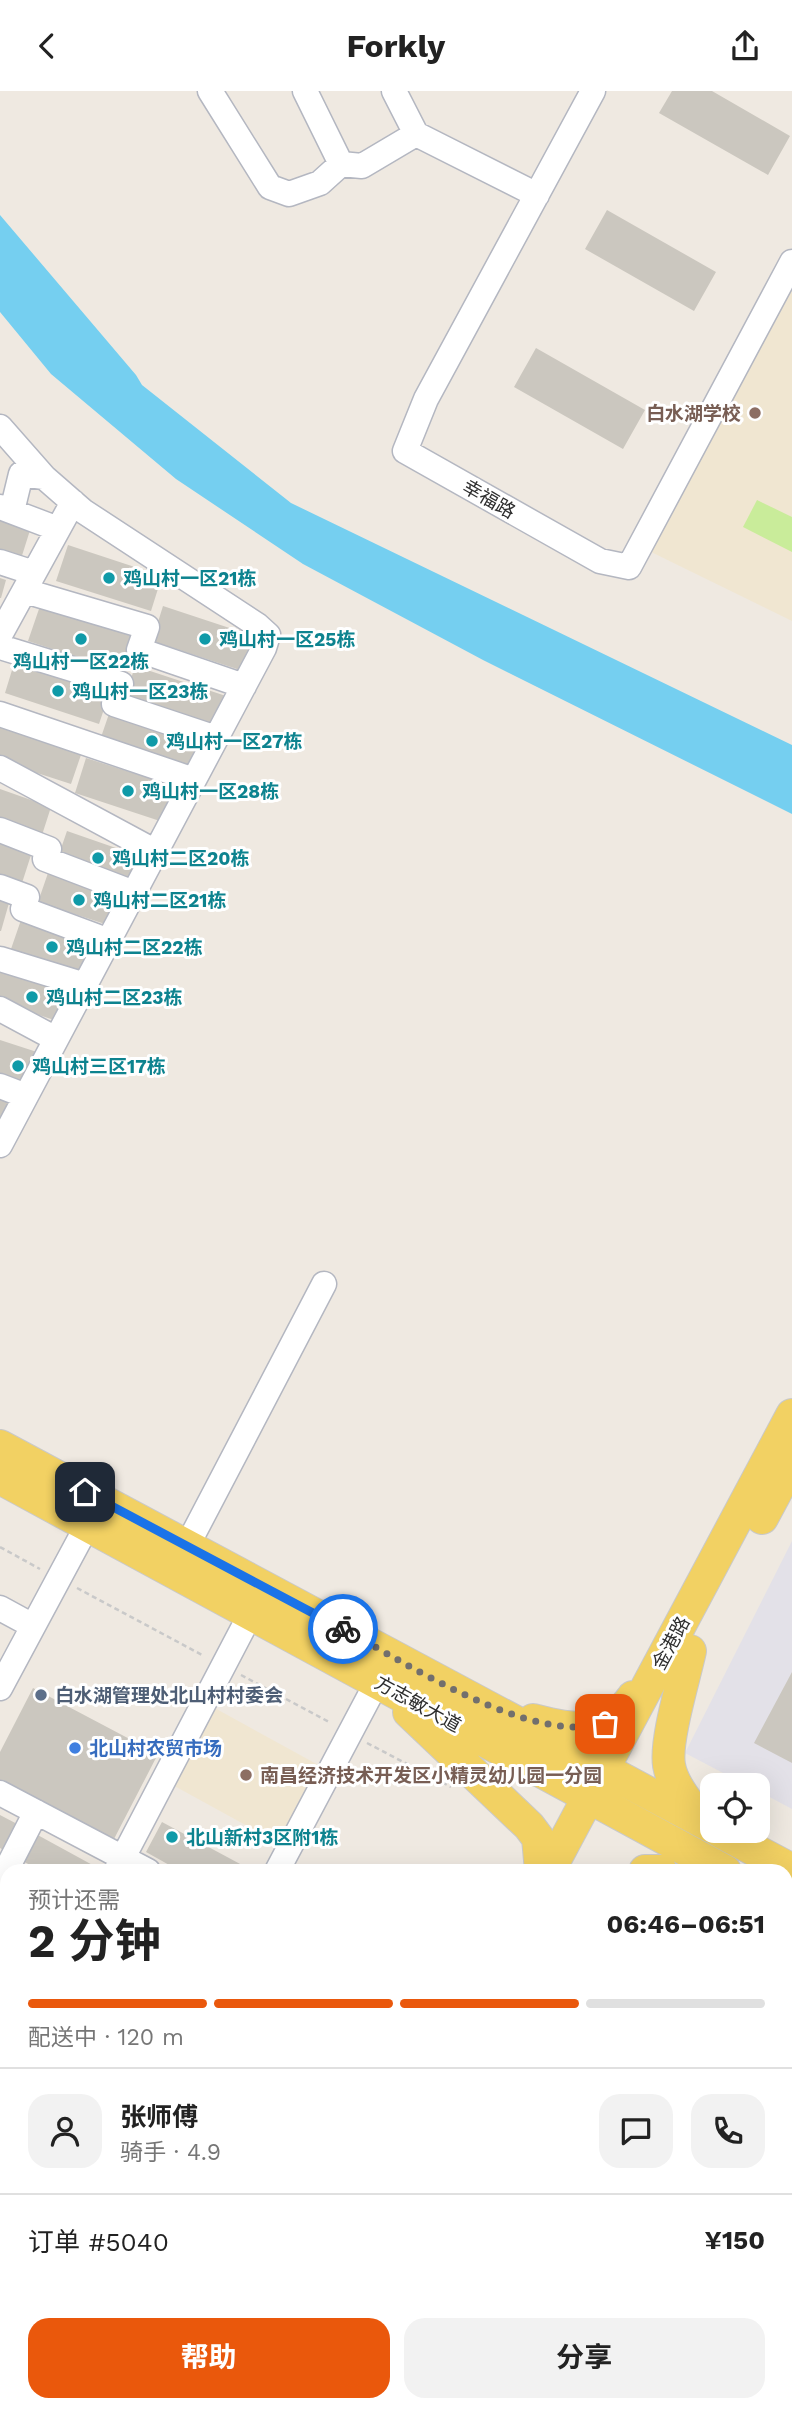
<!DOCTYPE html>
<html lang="zh">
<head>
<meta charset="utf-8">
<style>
  body { margin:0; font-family:"Work Sans","Noto Sans SC",sans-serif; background:#f2f2f2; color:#222; height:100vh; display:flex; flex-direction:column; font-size:26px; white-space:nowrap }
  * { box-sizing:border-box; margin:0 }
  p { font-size:23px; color:#767676 }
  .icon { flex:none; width:38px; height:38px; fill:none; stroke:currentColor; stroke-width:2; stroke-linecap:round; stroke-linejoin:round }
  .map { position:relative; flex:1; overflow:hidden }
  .drawer { position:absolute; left:0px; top:1773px; width:793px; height:548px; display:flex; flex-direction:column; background:#fff; border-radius:21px 21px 0 0; box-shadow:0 7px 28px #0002 }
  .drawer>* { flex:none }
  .buttons { position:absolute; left:700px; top:1682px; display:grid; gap:14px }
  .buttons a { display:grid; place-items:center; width:70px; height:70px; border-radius:14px; background:#fff; box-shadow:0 7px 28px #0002; font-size:35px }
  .pin { position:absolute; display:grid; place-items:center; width:60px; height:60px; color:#fff; margin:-30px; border-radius:14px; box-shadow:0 4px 10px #0006 }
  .courier { position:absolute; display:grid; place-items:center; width:70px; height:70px; margin:-35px; border:5px solid #1a73e8; border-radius:50%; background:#fff; color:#222; box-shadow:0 2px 9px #0007 }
  .summary em { font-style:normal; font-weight:700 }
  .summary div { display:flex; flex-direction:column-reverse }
  .summary { display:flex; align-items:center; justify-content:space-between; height:119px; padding:0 28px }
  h1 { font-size:46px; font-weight:700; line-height:52px }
  .bar { display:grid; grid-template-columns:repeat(4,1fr); gap:10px 7px; align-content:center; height:84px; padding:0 28px }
  .bar i { height:9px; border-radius:5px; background:#e0e0e0 }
  .bar .selected { background:#ea580c }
  .bar p { grid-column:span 4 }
  .line { display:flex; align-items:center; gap:18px; padding:0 28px; border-top:2px solid #e0e0e0 }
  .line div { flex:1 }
  .round { display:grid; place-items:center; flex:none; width:74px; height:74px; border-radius:21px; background:#f2f2f2 }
  .cta { display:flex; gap:14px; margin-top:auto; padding:14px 28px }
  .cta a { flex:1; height:80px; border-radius:21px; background:#ea580c; color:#fff; font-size:28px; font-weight:700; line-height:80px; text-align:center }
  .cta a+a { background:#f2f2f2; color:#222 }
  header { display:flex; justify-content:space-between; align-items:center; height:91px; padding:0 28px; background:#fff; font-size:32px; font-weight:700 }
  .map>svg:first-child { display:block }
  .industrial { fill:#e3e1e8 }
  .education { fill:#f0e6d1 }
  .pitch { fill:#c9ec9a }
  .water { fill:#75cff0 }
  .building { fill:#cbc7bf }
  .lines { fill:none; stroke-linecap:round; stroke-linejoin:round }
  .minor-casing { stroke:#b4b7c1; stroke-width:27 }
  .major-casing { stroke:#c9c9c9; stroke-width:34 }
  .path { stroke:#c9c9c9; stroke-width:2.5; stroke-dasharray:5 3.5; stroke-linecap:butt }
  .minor { stroke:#fff; stroke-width:24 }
  .major { stroke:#f2d163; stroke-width:32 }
  .done { stroke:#726f6d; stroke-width:7; stroke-dasharray:0 12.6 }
  .route { stroke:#1a73e8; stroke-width:9 }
  .education-dot { fill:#8d6e63; stroke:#fff; stroke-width:2.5 }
  .culture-dot { fill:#0f9aa8; stroke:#fff; stroke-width:2.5 }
  .service-dot { fill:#5c6f8a; stroke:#fff; stroke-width:2.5 }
  .shop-dot { fill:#3f7fe0; stroke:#fff; stroke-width:2.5 }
  .labels { text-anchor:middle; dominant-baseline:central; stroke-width:6; stroke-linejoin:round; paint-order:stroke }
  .education-label { font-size:19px; font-weight:bold; fill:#785e54; stroke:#fff; text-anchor:end }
  .street-label { font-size:19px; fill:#2e2e2e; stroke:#fff }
  .culture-label { font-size:19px; font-weight:bold; fill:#0d838f; stroke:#fff; text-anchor:start }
  .service-label { font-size:19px; font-weight:bold; fill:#4e5e75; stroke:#fff; text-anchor:start }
  .shop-label { font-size:19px; font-weight:bold; fill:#366cbe; stroke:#fff; text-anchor:start }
</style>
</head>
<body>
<header><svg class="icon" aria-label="back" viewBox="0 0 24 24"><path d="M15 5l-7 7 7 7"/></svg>Forkly<svg class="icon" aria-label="share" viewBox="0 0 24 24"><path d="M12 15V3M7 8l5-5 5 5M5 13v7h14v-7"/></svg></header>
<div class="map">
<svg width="792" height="2319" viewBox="0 0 792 2319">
  <rect width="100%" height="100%" fill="#efe9e1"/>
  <path class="industrial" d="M792,1450V1718L758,1700V1694H746L685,1662Z
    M786,1918L792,1922V2319H361L364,2314H786Z"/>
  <path class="education" d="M792,188V530L643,457Z
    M211,1615L322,1676L280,1753L169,1692Z"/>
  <path class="pitch" d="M757,409L792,426V461L743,436Z"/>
  <path class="water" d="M0,124L136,284L142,294L291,412L792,654V723L483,569L303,473L176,388L51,283L0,221Z"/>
  <path class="building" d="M672,0H712L790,45L768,84L659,22Z
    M607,119L716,181L694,220L585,158Z
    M536,257L645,319L623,358L514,296Z
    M0,426L31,436L20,471L0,465Z
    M68,454L162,485L151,520L56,490Z
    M0,487L6,489L1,507H0Z
    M40,515L134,546L123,581L28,550Z
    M163,515L257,546L246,581L152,550Z
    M16,566L111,597L99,633L5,602Z
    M135,575L229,606L218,641L124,610Z
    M111,617L205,648L194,683L99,652Z
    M0,631L83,658L71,693L0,670Z
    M86,667L180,697L169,733L75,702Z
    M0,698L51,716L42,744L0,730Z
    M67,740L139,765L130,793L57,769Z
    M0,753L31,764L22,792L0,784Z
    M48,782L120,807L111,835L38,811Z
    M0,809L9,812L1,840H0Z
    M21,829L93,854L84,882L11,858Z
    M0,879L66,901L57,930L0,911Z
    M0,949L40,962L29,997L0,988Z
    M0,1000L15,1005L0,1039Z
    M792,1581V1672L754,1652Z
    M33,1597L158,1663L114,1748L0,1689V1661Z
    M0,1724L19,1734L5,1760L0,1757Z
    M162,1731L242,1774L239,1780H180L146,1761Z
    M34,1742L98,1777L96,1780H41L19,1768Z
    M7,1799V1835L0,1831V1812Z
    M0,1865L7,1869V1903L0,1899Z
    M0,1940L7,1944V1954L0,1967Z
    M786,2025L792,2029V2319H446L449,2314H786Z
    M0,2067L7,2071V2104L0,2101Z
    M0,2127L7,2131V2165L0,2161Z
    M0,2244L7,2248V2288L0,2284Z
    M0,2302L7,2306V2314H21L31,2319H0Z
    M68,2314H134L144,2319H70L66,2317Z
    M188,2314H215L212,2319H186Z"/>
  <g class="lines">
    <g class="minor-casing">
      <path id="minor" d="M210,0L270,96L289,103L320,92L341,73
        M305,0L341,73L362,75L416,43
        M394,0L416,43L537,104
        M593,0L426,308L405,360L600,470L629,476L792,171
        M0,336L44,386L83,420L257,534L268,544L264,557L0,1054
        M0,416L58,438
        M12,420L21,383L44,386
        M0,471L34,482
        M25,500L147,536L139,559L244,595
        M0,544L73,411
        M0,556L121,593L114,613L216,647
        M0,623L194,689
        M0,677L156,761
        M0,739L49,758L45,768L134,802
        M0,796L27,806L23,818L109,850
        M0,868L85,894
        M0,918L56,948
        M0,995L26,1005
        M187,1455L324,1193
        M0,1517L33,1535
        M0,1597L88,1433
        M0,1702L148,1780
        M116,1780L251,1522
        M277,1780L377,1591
        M0,1791L36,1721
        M0,1849L7,1852
        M0,1918L7,1922
        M0,2002L7,1989
        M0,2055L7,2059
        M0,2112L7,2116
        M0,2176L7,2180
        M0,2221L7,2208
        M0,2294L7,2297
        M37,2314L47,2319
        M152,2314L162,2319
        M231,2319L234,2314"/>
    </g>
    <g class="major-casing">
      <path id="major" d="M0,1355L712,1736
        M0,1387L725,1780
        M762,1427L792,1371
        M690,1560C684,1588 665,1649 669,1674C672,1693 687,1710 698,1726
        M409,1621L529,1735L538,1747L541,1780
        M533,1629C576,1640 605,1645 633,1606
        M719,1740L792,1779
        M549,1780L792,1324
        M645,1780H661
        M786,1813L792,1816
        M283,2319L286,2314"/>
    </g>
    <path class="path" d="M0,1456L40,1478
      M77,1497L204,1565
      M241,1584L331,1632
      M367,1652L451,1696"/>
    <use href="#minor" class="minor"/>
    <use href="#major" class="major"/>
  </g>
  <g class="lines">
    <path class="done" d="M343,1538C410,1574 529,1653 605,1633"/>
    <path class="route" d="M85,1401L343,1538"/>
  </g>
  <g class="education-dot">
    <circle cx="755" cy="322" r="7"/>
    <circle cx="246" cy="1684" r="7"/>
  </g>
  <g class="culture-dot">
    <circle cx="109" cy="487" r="7"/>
    <circle cx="81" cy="548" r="7"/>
    <circle cx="205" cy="548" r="7"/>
    <circle cx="58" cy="600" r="7"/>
    <circle cx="152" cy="650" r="7"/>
    <circle cx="128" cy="700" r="7"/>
    <circle cx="98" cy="767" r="7"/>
    <circle cx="79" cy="809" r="7"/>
    <circle cx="52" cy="856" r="7"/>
    <circle cx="32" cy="906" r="7"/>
    <circle cx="18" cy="975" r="7"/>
    <circle cx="172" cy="1746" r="7"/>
  </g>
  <circle class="service-dot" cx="41" cy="1604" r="7"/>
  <circle class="shop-dot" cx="75" cy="1657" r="7"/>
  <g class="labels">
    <g class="education-label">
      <text x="741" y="322">白水湖学校</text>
      <text x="260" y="1684" text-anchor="start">南昌经济技术开发区小精灵幼儿园一分园</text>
    </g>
    <g class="street-label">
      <text transform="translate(489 408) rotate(30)">幸福路</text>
      <text transform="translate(671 1552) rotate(-62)">金港路</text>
      <text transform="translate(418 1613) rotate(29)">方志敏大道</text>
    </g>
    <g class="culture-label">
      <text x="123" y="487">鸡山村一区21栋</text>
      <text x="219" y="548">鸡山村一区25栋</text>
      <text x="81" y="570" text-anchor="middle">鸡山村一区22栋</text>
      <text x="72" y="600">鸡山村一区23栋</text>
      <text x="166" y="650">鸡山村一区27栋</text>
      <text x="142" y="700">鸡山村一区28栋</text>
      <text x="112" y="767">鸡山村二区20栋</text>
      <text x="93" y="809">鸡山村二区21栋</text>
      <text x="66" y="856">鸡山村二区22栋</text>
      <text x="46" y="906">鸡山村二区23栋</text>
      <text x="32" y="975">鸡山村三区17栋</text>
      <text x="186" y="1746">北山新村3区附1栋</text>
    </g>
    <g class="service-label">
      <text x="55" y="1604">白水湖管理处北山村村委会</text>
    </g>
    <g class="shop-label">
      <text x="89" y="1657">北山村农贸市场</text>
    </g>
  </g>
</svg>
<div class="buttons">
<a><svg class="icon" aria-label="locate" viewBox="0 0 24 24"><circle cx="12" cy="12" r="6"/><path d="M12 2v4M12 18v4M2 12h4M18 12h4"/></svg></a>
</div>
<div class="pin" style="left:605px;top:1633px;background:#ea580c"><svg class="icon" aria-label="bag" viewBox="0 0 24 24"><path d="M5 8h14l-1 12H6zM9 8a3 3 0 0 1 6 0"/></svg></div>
<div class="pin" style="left:85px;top:1401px;background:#1f2937"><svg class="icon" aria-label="home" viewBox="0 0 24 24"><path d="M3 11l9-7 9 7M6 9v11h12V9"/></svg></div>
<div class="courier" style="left:343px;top:1538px"><svg class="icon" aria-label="bike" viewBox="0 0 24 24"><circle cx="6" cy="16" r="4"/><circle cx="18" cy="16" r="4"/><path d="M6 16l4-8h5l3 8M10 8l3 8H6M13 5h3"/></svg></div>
<section class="drawer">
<div class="summary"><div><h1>2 分钟</h1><p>预计还需</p></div><em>06:46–06:51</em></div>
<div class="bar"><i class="selected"></i><i class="selected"></i><i class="selected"></i><i></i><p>配送中 · 120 m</p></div>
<div class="line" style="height:126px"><a class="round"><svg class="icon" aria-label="person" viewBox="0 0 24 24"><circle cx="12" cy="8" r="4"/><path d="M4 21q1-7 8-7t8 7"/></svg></a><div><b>张师傅</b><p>骑手 · 4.9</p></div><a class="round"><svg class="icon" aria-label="chat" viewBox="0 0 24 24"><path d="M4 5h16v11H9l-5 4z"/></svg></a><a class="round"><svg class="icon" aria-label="phone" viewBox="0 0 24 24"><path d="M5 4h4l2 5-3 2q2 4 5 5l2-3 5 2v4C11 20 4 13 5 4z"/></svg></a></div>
<div class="line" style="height:91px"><div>订单 #5040</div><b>¥150</b></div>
<div class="cta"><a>帮助</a><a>分享</a></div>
</section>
</div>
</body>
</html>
